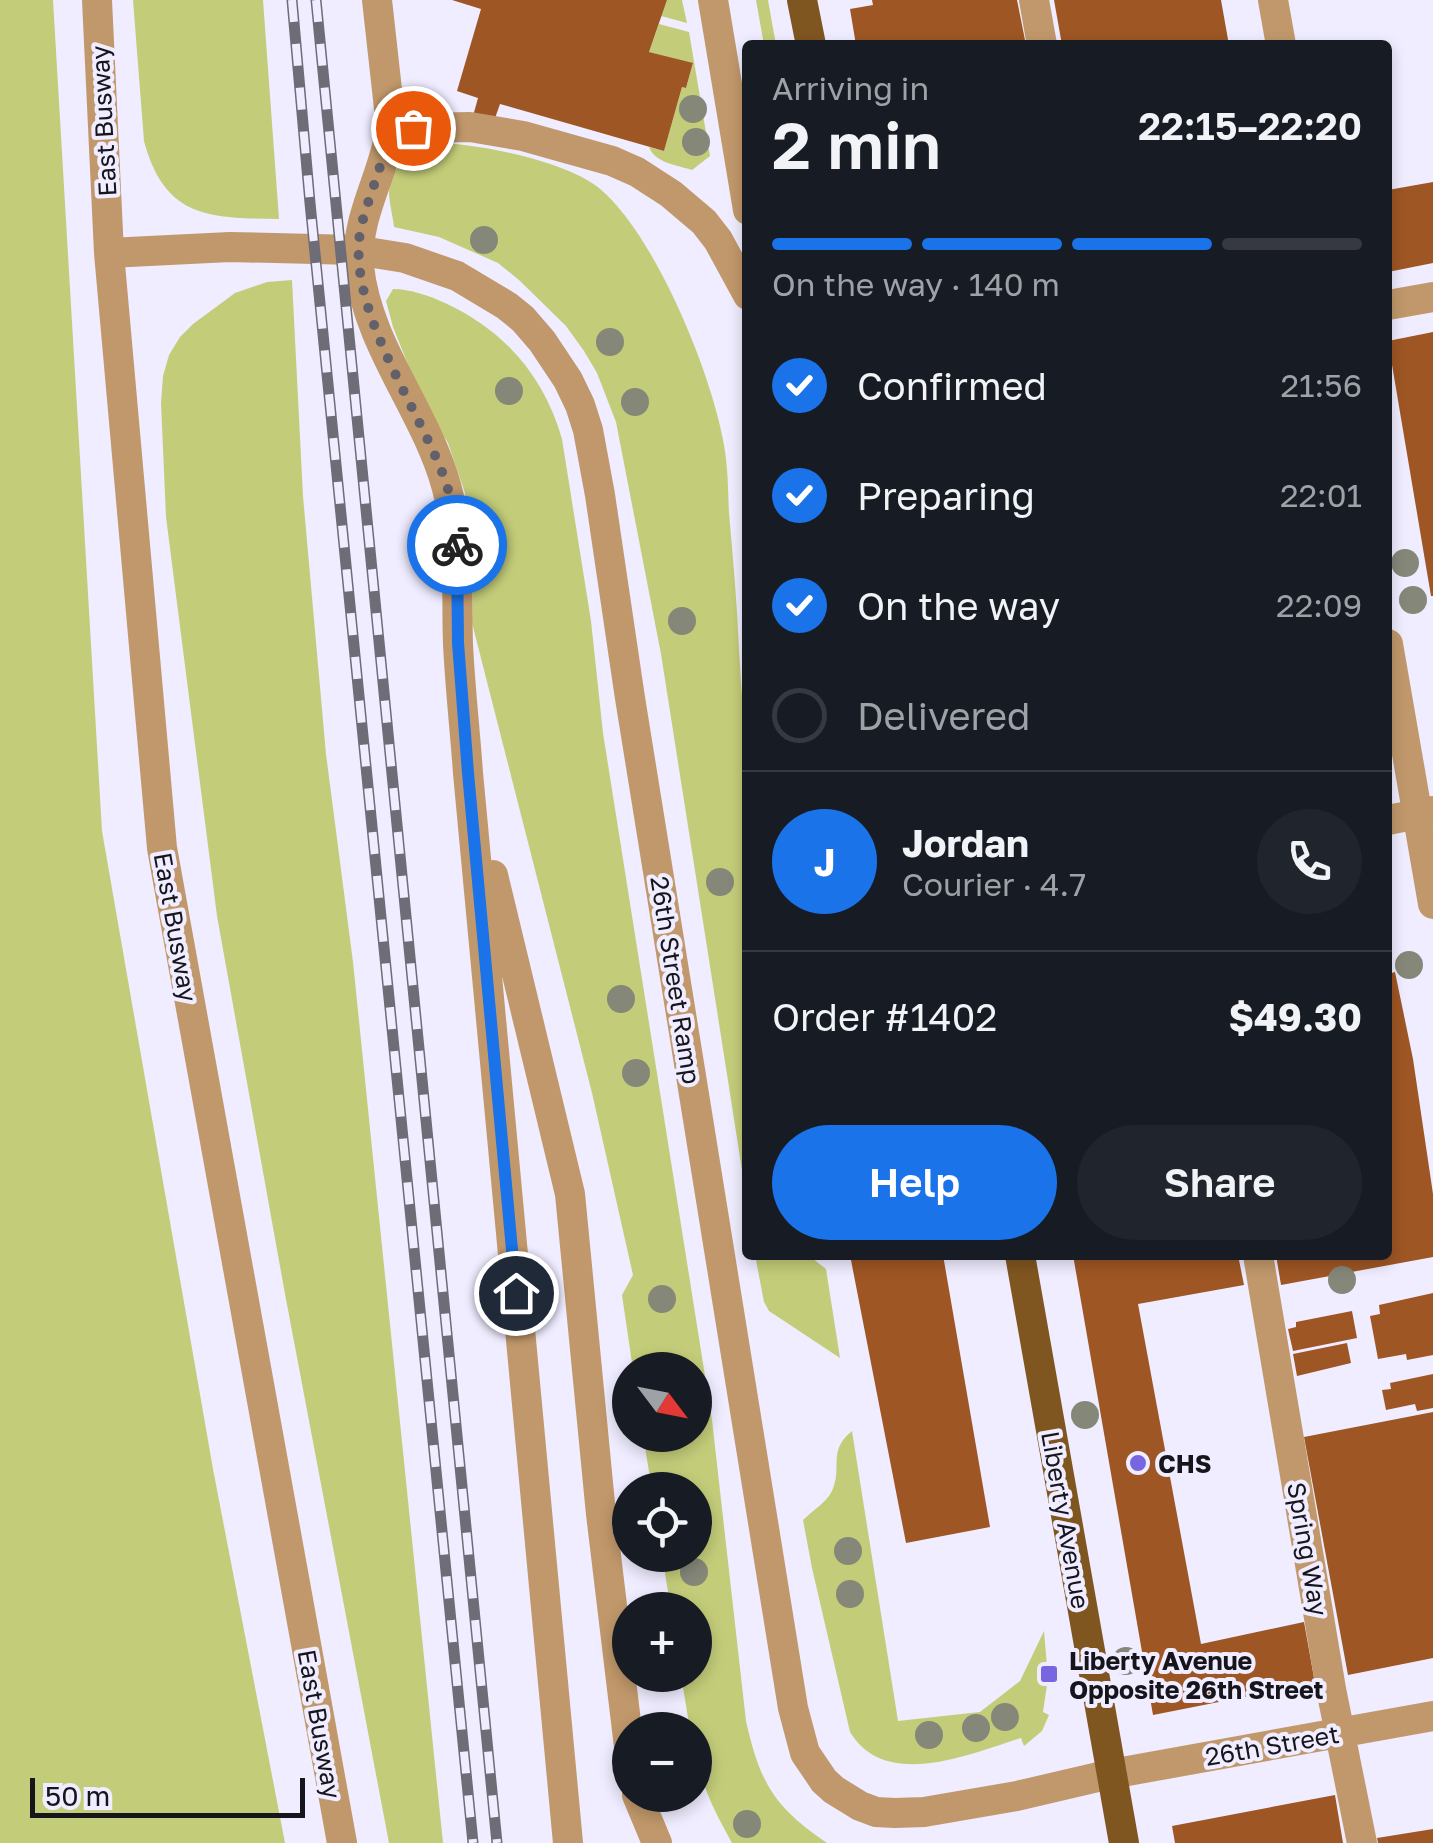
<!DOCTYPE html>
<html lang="en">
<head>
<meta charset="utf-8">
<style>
  body { margin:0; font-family:"Golos Text",sans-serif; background:#20242c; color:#f1f3f6; height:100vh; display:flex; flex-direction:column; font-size:38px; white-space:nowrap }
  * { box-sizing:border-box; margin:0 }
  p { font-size:32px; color:#9ea1a6 }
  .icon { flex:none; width:55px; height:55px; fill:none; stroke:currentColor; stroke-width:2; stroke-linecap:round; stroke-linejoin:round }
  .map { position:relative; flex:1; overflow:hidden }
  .details { position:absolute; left:742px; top:40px; width:650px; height:1220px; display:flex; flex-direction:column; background:#171b24; border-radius:10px; box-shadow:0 5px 15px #0003 }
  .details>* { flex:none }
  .needle { width:65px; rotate:122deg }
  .tools { position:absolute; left:612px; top:1352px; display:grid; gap:20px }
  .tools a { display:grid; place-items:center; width:100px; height:100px; border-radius:50%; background:#171b24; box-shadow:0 5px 15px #0003; font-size:50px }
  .scale { position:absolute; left:30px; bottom:25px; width:275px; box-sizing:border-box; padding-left:10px; border:5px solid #16151c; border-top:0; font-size:28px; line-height:35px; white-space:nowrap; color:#16151c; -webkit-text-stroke:8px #efedff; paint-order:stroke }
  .pin { position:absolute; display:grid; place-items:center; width:85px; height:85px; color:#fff; margin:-42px; border:5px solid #fff; border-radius:50%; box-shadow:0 2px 10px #0007 }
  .courier { position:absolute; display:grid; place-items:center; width:100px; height:100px; margin:-50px; border:8px solid #1a73e8; border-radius:50%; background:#fff; color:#222; box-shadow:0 2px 12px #0007 }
  .overview em { font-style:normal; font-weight:600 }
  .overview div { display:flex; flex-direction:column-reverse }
  .overview { display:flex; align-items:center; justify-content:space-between; height:170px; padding:0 30px }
  h1 { font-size:65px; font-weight:600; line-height:75px }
  .bar { display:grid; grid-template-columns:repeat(4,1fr); gap:15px 10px; align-content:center; height:120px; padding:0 30px }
  .bar i { height:12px; border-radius:8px; background:#363941 }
  .bar .selected { background:#1a73e8 }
  .bar p { grid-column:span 4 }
  .line { display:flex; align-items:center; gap:25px; padding:0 30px; border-top:2px solid #363941 }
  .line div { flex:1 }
  .round { display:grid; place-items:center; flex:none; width:105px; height:105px; border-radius:52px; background:#20242c }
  ol { padding:0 30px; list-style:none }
  li { display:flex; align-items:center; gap:30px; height:110px }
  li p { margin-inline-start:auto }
  li .icon { padding:10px; border-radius:50%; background:#1a73e8; color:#fff; stroke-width:4 }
  li:last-child { color:#9ea1a6 }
  li i { width:55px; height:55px; border:5px solid #363941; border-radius:50% }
  .cta { display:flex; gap:20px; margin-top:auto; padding:20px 30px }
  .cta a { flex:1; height:115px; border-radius:60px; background:#1a73e8; color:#fff; font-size:40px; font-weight:600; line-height:115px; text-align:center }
  .cta a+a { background:#20242c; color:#f1f3f6 }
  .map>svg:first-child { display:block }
  .green { fill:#c3cd79 }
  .building { fill:#9e5624 }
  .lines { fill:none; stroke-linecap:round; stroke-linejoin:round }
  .minor { stroke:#c1986b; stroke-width:30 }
  .major { stroke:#805620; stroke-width:30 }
  .rail-casing { stroke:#6d6c77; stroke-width:11 }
  .rail { stroke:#efedff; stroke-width:8; stroke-dasharray:22; stroke-linecap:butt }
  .tree { fill:#858779 }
  .done { stroke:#62616b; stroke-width:10; stroke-dasharray:0 18 }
  .route { stroke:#1a73e8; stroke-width:12 }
  .poi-dot { fill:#7866e1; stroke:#efedff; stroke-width:4 }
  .labels { text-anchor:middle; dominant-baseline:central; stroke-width:8; stroke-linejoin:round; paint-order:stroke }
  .street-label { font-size:25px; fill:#16151c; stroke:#efedff }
  .poi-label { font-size:25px; font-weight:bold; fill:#16151c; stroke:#efedff; text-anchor:start }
</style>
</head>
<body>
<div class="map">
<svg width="1433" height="1843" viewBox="0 0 1433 1843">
  <rect width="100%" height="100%" fill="#efedff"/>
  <path class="green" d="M0,0H53L102,831L213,1469L285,1843H0Z
    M133,0H263L279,219C210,218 165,219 144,141Z
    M667,0H682L687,23L661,16Z
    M756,0H768L776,45H764Z
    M659,24L689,32L710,156L692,170C677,165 655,163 649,147L664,151L682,87L686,88L693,64L649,52Z
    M441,143C484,145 565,161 599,188C655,234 712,374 724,445C728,467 728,490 729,513C733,558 737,603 739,649C742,699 746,750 747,800C750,934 747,1068 747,1202L661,654L616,422L597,373L584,351L566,326L519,280L498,263L439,237L394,227C393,216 389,203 389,192C390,164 416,147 441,143Z
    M292,280L303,496L326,754L353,962L443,1843H389L285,1294L217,916L166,517L161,403L163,376L169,355L180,337L193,324L235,293L267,282Z
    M393,289C410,289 430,296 445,303C504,330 544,376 562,439L591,621L603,733L712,1420L746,1721C760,1783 774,1807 827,1843H732C711,1805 695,1774 695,1730H690L681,1675H695V1610H671L662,1555H695V1490H652L643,1435H695V1370H633L622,1295L633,1275L592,1093L472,623L473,567L470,527L465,493L448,443L425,407L393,327L386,301Z
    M755,1255H811L812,1258L826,1269L840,1358L769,1311L764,1302Z
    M852,1431L898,1721L980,1712L1020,1681L1044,1631L1048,1678L1043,1712L1049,1715L1042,1731L1024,1746L1021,1738C969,1754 886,1791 850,1732L812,1568L803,1520C813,1510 826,1503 832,1491C843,1467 827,1451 852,1431Z"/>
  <path class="building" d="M452,0H667L649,52L693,63L686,88L682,87L664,151L500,104L494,121L473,116L478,98L457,91L481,9Z
    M872,0H1017L1026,45H856L850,9L873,5Z
    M1054,0H1221L1229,45H1062Z
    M1433,182V263L1388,272V190Z
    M1433,332V596H1431L1388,341Z
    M1395,972L1413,1059L1433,1194V1257L1281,1285L1276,1255H1388V974Z
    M850,1255H943L990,1527L906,1543Z
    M1073,1255H1238L1244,1285L1138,1304L1201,1644L1304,1622L1315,1683L1153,1715Z
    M1433,1293V1355L1407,1360L1406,1354L1378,1359L1370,1316L1380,1314L1379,1305Z
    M1352,1311L1357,1338L1293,1351L1288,1329L1296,1327V1322Z
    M1347,1343L1351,1363L1297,1376L1293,1354Z
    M1433,1374V1408L1417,1411L1415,1404L1386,1410L1382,1390L1391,1389L1390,1383Z
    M1433,1412V1658L1348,1675L1304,1437Z
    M1335,1795L1343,1843H1175L1172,1826Z
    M1433,1829V1843H1378L1377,1838Z"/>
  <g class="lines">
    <path class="minor" d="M97,0L109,253L162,848L342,1843
      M377,0L391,126C385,174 355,216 359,266C367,345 425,410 446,485C461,538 456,590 458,644C460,687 465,730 468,773L568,1843
      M713,0L748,210
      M1034,0L1042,45
      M1273,0L1281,45
      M389,143L413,128L470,127L523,136L612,161L637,172L671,194L704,222L718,240L748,295
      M109,253L230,247L355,250L405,258L457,276L507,306L523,319L542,341L568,380L580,405L588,430L600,495L630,698L793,1708L805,1753L824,1781L834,1790L860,1806L876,1812L895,1813L924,1812L1017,1796L1111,1774L1433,1716
      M1388,305L1433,297
      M1388,644L1433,904
      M1388,820L1433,811
      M493,875L570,1194L601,1514L630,1755
      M1258,1255L1331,1689L1362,1843
      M637,1795L657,1843"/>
    <path class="major" d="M802,0L811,45
      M1020,1255L1124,1843"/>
    <g class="rail-casing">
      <path id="rail" d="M292,0L310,203L473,1843
        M316,0L497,1843"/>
    </g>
    <use href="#rail" class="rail"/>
  </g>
  <g class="tree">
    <circle cx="693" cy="109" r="14"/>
    <circle cx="696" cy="142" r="14"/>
    <circle cx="484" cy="240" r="14"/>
    <circle cx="610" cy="342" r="14"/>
    <circle cx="509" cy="391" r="14"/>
    <circle cx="635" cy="402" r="14"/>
    <circle cx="1405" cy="563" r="14"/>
    <circle cx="1413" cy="600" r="14"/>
    <circle cx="682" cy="621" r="14"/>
    <circle cx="720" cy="882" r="14"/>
    <circle cx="1409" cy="965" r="14"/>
    <circle cx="621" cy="999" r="14"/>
    <circle cx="636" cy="1073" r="14"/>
    <circle cx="1342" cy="1280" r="14"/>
    <circle cx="662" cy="1299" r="14"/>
    <circle cx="1085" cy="1415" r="14"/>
    <circle cx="848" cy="1551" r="14"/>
    <circle cx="694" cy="1572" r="14"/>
    <circle cx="850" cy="1594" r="14"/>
    <circle cx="1126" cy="1661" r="14"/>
    <circle cx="1005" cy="1717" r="14"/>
    <circle cx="976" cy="1728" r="14"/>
    <circle cx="929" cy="1735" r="14"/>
    <circle cx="747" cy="1824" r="14"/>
  </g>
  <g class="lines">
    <path class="done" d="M413,128C386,141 384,155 375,182C369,201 361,220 359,241C353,317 417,406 444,477C452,499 455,522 457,545"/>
    <path class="route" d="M457,545L458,643L468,773L516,1293"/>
  </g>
  <g class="poi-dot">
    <circle cx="1138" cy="1463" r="10"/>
    <rect x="1039" y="1664" width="20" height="20" rx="5"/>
  </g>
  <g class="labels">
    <g class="street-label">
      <text transform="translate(103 121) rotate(-93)">East Busway</text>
      <text transform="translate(176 927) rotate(80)">East Busway</text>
      <text transform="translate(676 980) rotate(81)">26th Street Ramp</text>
      <text transform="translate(1066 1520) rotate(80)">Liberty Avenue</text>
      <text transform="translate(1308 1549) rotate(80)">Spring Way</text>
      <text transform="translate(320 1724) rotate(80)">East Busway</text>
      <text transform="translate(1272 1745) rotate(-10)">26th Street</text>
    </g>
    <g class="poi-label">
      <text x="1158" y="1463">CHS</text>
      <text x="1069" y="1660">Liberty Avenue<tspan x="1069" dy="29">Opposite 26th Street</tspan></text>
    </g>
  </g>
</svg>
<div class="tools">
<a><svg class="needle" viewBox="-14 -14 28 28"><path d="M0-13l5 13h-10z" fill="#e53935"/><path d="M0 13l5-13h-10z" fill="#9ea1a6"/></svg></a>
<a><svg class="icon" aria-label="locate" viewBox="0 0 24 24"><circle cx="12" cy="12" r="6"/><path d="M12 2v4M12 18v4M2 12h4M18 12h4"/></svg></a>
<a>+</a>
<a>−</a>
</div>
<div class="scale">50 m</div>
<div class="pin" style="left:413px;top:128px;background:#ea580c"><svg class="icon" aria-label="bag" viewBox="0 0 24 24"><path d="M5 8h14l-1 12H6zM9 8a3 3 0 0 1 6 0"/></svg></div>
<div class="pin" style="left:516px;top:1293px;background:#1f2937"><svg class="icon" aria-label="home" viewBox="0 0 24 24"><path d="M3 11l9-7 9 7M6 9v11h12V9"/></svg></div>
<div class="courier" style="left:457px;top:545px"><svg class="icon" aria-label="bike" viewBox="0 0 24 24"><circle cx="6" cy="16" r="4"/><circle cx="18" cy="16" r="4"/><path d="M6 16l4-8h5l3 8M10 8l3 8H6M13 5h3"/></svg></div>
<section class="details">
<div class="overview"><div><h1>2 min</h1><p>Arriving in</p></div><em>22:15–22:20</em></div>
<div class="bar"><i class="selected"></i><i class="selected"></i><i class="selected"></i><i></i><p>On the way · 140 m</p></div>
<ol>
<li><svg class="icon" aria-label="check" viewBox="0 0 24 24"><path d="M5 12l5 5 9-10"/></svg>Confirmed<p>21:56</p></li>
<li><svg class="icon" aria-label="check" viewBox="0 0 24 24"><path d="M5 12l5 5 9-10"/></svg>Preparing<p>22:01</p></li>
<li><svg class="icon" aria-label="check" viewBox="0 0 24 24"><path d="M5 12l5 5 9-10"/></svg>On the way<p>22:09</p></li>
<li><i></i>Delivered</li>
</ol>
<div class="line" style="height:180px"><b class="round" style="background:#1a73e8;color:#fff">J</b><div><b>Jordan</b><p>Courier · 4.7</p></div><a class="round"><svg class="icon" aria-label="phone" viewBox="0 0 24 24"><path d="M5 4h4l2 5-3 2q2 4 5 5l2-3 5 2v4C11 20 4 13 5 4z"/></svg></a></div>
<div class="line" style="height:130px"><div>Order #1402</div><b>$49.30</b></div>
<div class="cta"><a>Help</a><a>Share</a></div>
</section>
</div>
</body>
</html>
